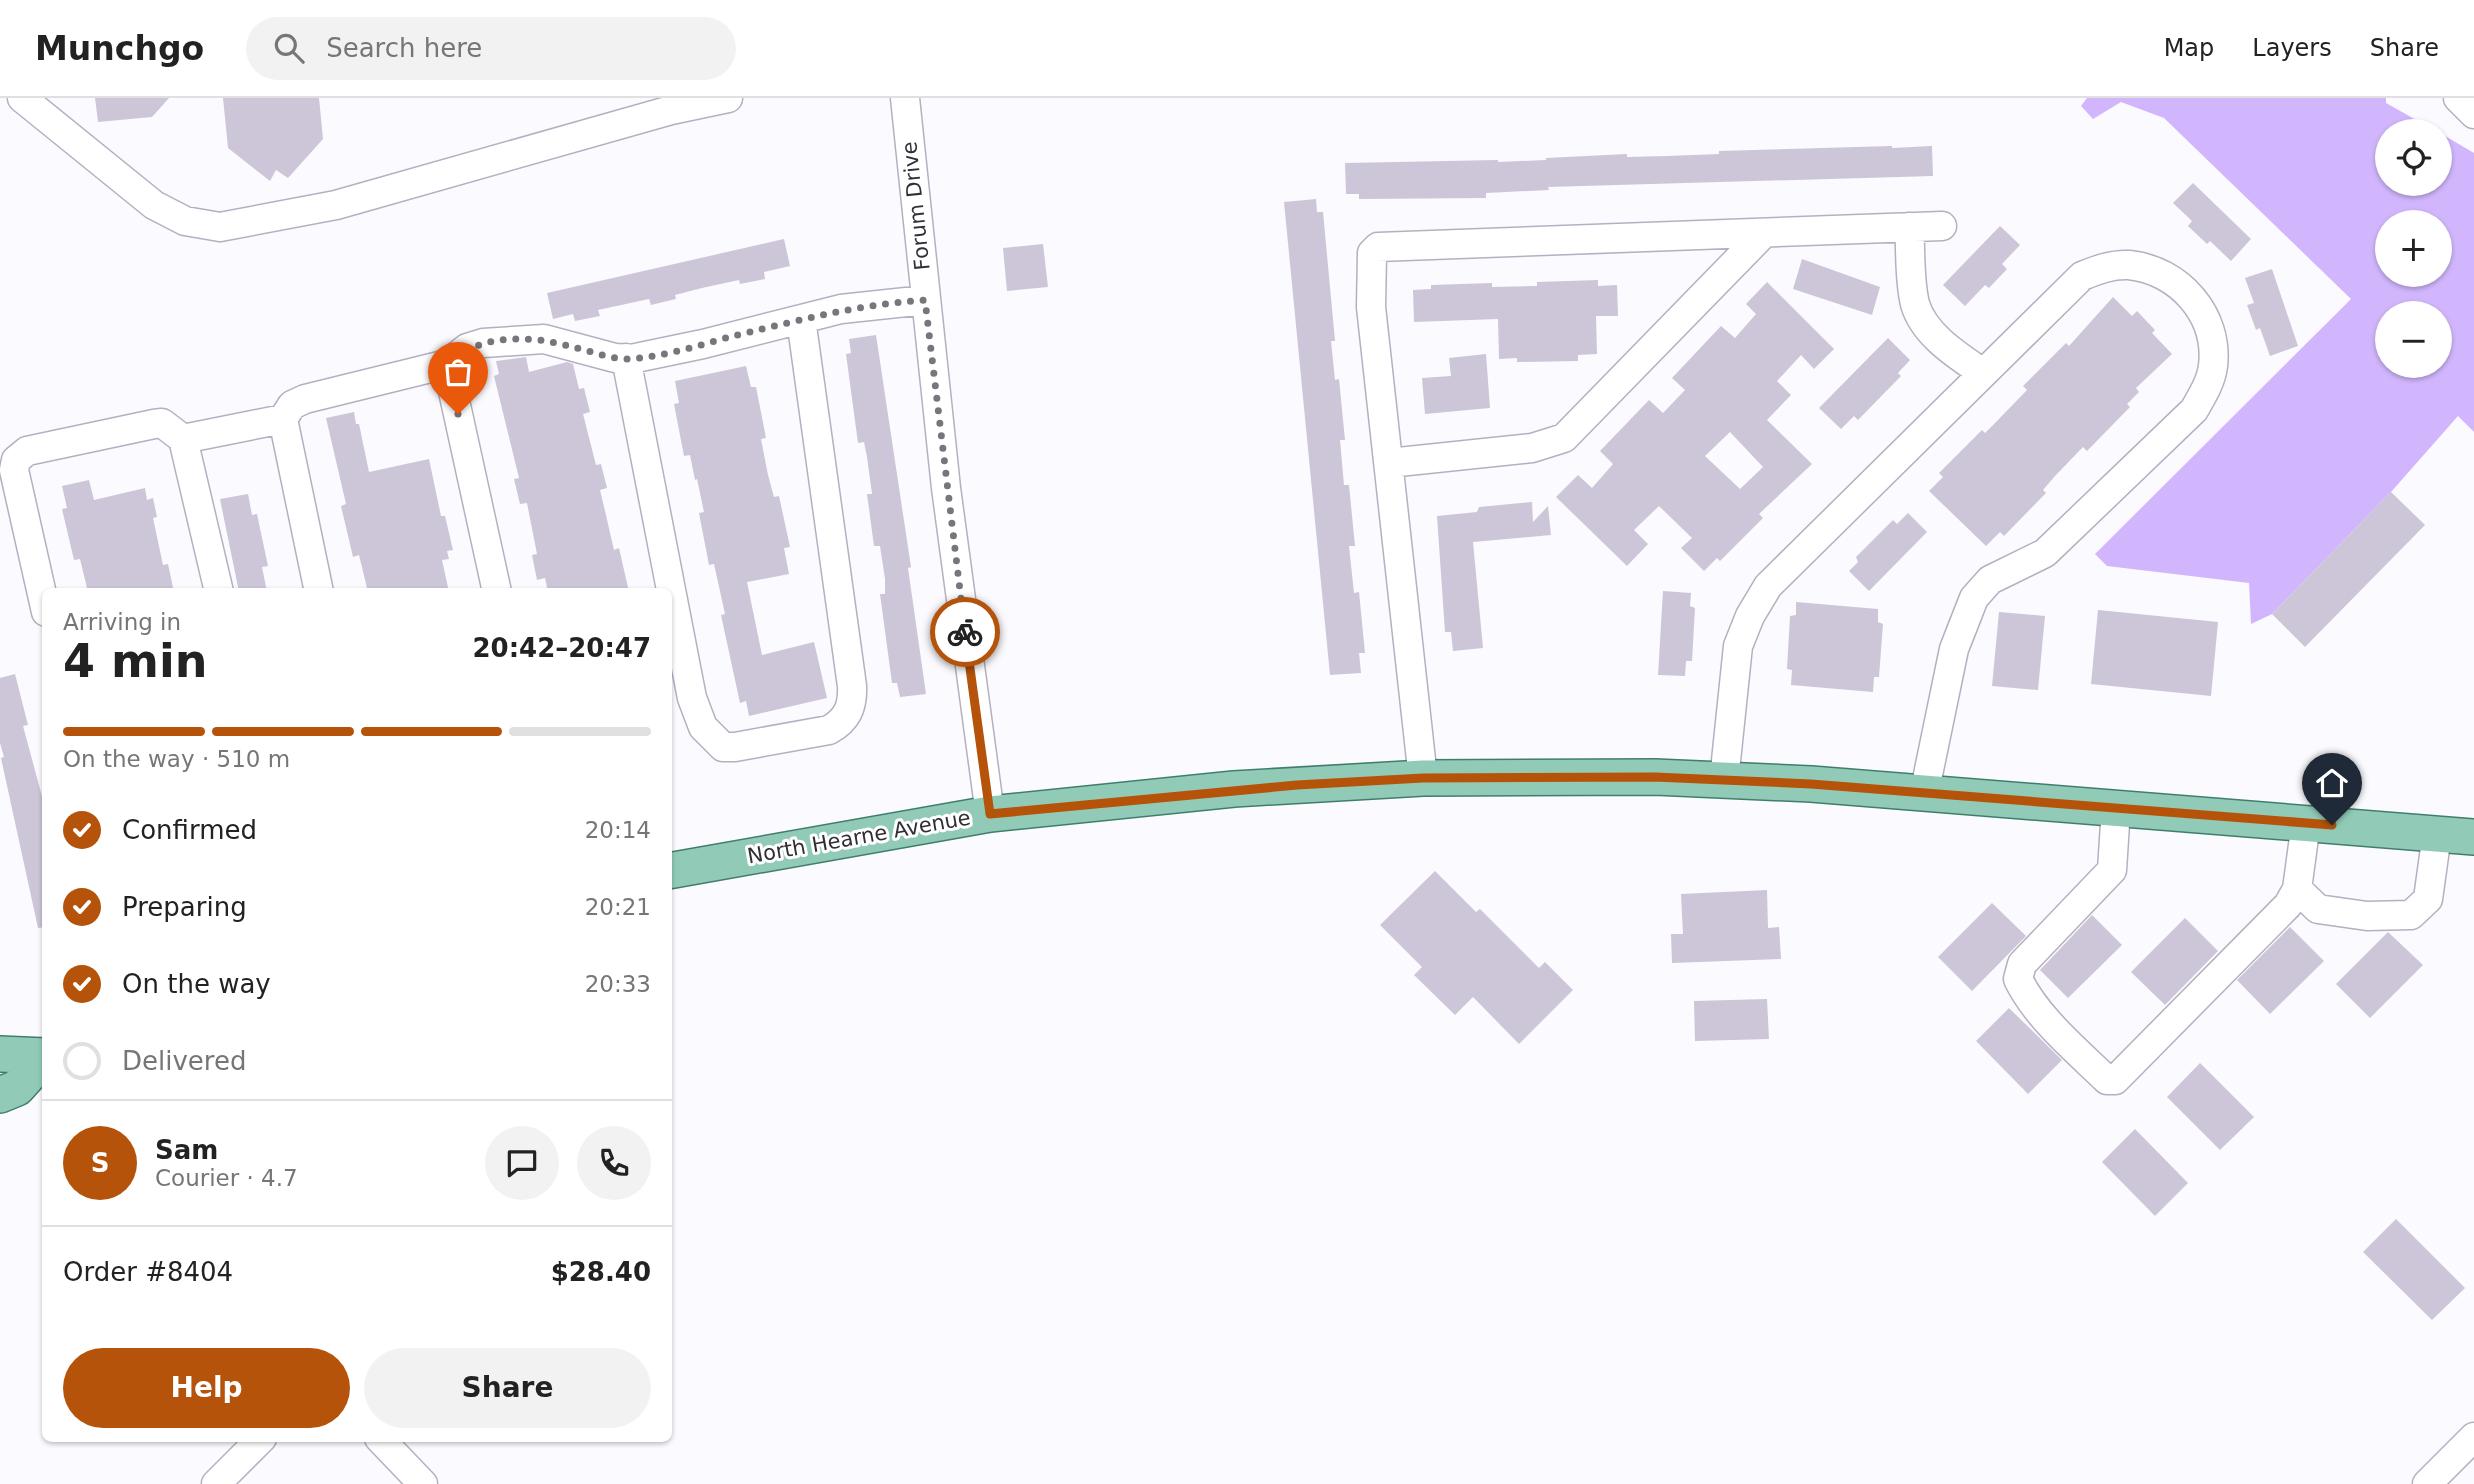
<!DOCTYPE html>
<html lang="en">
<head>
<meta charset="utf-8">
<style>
  body { margin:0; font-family:"DejaVu Sans",sans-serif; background:#f2f2f2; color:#222; height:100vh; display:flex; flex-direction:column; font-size:26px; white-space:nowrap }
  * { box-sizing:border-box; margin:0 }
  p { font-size:23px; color:#767676 }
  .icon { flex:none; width:38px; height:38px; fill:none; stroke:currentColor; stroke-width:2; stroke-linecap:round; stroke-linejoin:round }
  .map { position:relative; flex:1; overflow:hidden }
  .details { position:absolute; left:42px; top:490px; width:630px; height:854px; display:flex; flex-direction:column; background:#fff; border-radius:10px; box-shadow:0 2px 5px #0004 }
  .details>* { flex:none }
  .buttons { position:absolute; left:2375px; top:21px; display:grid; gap:14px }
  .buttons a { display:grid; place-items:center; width:77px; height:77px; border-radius:50%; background:#fff; box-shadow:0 2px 5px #0004; font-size:35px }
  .pin { position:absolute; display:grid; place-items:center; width:60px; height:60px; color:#fff; margin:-72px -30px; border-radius:50% 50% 50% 0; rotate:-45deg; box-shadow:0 0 7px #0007 }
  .pin .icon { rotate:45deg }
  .courier { position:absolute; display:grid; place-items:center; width:70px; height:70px; margin:-35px; border:5px solid #b45309; border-radius:50%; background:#fff; color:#222; box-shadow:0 2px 9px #0007 }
  .head em { font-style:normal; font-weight:700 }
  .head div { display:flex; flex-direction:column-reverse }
  .head { display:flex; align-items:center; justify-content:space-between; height:119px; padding:0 21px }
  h1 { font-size:46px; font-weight:700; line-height:52px }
  .bar { display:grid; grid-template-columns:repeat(4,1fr); gap:10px 7px; align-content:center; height:84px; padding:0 21px }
  .bar i { height:9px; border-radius:5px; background:#e0e0e0 }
  .bar .on { background:#b45309 }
  .bar p { grid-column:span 4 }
  .line { display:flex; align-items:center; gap:18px; padding:0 21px; border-top:2px solid #e0e0e0 }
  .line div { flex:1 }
  .round { display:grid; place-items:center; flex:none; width:74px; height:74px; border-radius:37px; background:#f2f2f2 }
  ol { padding:0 21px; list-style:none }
  li { display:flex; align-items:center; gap:21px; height:77px }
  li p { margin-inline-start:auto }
  li .icon { padding:7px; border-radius:50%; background:#b45309; color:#fff; stroke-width:4 }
  li:last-child { color:#767676 }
  li i { width:38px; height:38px; border:4px solid #e0e0e0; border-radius:50% }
  .action { display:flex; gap:14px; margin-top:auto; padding:14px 21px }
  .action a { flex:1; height:80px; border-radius:42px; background:#b45309; color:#fff; font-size:28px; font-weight:700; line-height:80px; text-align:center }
  .action a+a { background:#f2f2f2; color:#222 }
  header { display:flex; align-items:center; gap:42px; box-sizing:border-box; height:98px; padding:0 35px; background:#fff; border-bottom:2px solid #e0e0e0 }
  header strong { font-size:33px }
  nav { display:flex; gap:38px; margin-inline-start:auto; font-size:24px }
  .search { width:490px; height:63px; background:#f2f2f2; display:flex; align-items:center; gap:18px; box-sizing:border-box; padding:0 24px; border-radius:38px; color:#767676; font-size:26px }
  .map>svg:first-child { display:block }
  .forest { fill:#d1b6fd; fill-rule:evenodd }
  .building { fill:#ccc6d8; fill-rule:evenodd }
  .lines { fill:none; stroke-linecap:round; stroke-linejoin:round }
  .minor-casing { stroke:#b6afc1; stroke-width:31 }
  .major-casing { stroke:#407e6c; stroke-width:38 }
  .minor { stroke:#fff; stroke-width:28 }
  .major { stroke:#91cbb8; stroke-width:35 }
  .done { stroke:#78767c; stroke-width:7; stroke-dasharray:0 12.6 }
  .route { stroke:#b45309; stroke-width:9 }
  .labels { text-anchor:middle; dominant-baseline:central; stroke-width:6; stroke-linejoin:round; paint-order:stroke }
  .street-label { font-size:21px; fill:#312f36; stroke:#fff }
</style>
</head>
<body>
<header>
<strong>Munchgo</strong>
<div class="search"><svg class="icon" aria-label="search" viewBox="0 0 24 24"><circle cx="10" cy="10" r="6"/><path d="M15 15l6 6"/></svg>Search here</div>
<nav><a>Map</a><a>Layers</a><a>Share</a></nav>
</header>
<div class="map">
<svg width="2474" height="1386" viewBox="0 0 2474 1386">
  <rect width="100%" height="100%" fill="#fbfafe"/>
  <path class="forest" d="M2087,0H2386V5L2436,33H2387V86H2440V35L2474,55V334L2458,318L2391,394L2272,516L2251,526L2249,485L2107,468L2095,456L2351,201L2164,20L2121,4L2093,21L2081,8ZM2387,124H2440V177H2387ZM2387,215H2440V268H2387Z"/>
  <path class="building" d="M95,0H169L152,19L98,24Z
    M223,0H319L323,41L288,80L276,72L270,83L228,50Z
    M1892,48V50L1932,48L1933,78L1548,89L1549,92L1486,95V100L1359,101V96H1346L1345,65L1498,62V64L1546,62V60L1627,56V59L1667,58L1719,56V53Z
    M2193,85L2251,141L2231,163L2210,143L2207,146L2188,128L2192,123L2173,105Z
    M1316,101L1317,114H1323L1335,243H1331L1335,282L1339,281L1345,342H1340L1344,387H1349L1355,448H1349L1354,495L1359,494L1365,555H1359L1361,575L1330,577L1284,104Z
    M2000,128L2020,147L2002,166L2007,171L1989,190L1985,187L1965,208L1943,187Z
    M784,141L790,168L764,174L765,181L740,186L739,182L702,190L675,197L676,201L651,207L649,201L598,212L600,218L575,223L573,216L553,221L547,195Z
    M1043,146L1048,189L1007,193L1003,150Z
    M1802,161L1880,189L1872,217L1793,191Z
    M2272,171L2298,248L2270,258L2260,230L2256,232L2247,207L2254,205L2245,180Z
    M1598,182V188L1617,187L1618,218H1596L1597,256L1578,257V263L1517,264V260L1499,261L1498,221L1414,224L1413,192L1431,191V187L1492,185V189L1537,188V184Z
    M1767,184L1834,251L1814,271L1801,257L1777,283L1791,297L1767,322L1812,366L1759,416L1763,420L1720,463L1717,460L1704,473L1681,450L1692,440L1659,408L1634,432L1648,446L1627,468L1556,399L1578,377L1592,390L1613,366L1600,353L1649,302L1663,315L1685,292L1672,280L1721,228L1735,240L1756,216L1746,206ZM1730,334L1763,369L1740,391L1705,358Z
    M2113,199L2132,218L2137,213L2155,232L2152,235L2172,256L2136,290L2139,294L2127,306L2130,309L2087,353L2083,349L2055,378L2043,392L2046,395L2004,438L2000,434L1986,448L1929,393L1943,379L1939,375L1982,332L1985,335L1998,322L2027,292L2023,288L2066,245L2069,248Z
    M876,237L911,469L908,470L926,596L900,599L897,585H892L880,496H885V481L880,448H874L867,396H872L867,359L864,344L858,345L846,256L851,255L849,241Z
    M1888,240L1910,262L1898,275L1901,278L1858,322L1854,318L1841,331L1819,310Z
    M1486,256L1490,310L1425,316L1422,280L1451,278L1449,260Z
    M526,259L529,274L567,264L573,266L579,291L584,290L590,314L583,316L596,367L601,366L607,390L600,392L605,413L614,452L619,450L629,494H548L545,480L537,482L532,457L537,456L527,405L520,406L514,381L519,380L494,278L499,276L496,263Z
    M746,268L751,289H756L766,340L761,341L768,377L774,399L779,398L790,449L784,450L789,476L747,484L762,557L814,544L827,600L749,618L746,603L740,605L721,517L725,516L714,466L709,467L699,415L704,414L697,381L695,382L690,357L684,358L674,306L679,305L675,283Z
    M354,314L356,326H359L369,374L429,361L441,418H445L453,452L447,453L449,461L442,462L449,494H368L359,457L353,459L341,408L346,406L326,320Z
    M89,382L94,402L145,390L147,402L153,400L157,419L153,420L163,467L168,466L174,494H88L80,461L74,462L62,411L67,410L62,388Z
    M2391,394L2425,427L2305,549L2272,516Z
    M248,396L252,417L257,416L268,468L262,469L267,494H239L220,401Z
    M1532,404L1533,424L1548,408L1551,437L1473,444L1483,550L1453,553L1451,534H1445L1437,418L1477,414L1479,409Z
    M1908,415L1927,434L1869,493L1849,473L1858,464L1856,459L1893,422L1897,426Z
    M1663,493L1691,495L1690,508L1695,510L1692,563H1686L1685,578L1658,577Z
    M1796,504L1878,511V524L1883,526L1879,579H1874L1873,594L1791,587L1792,572L1787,571L1790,518L1796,517Z
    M2098,512L2218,524L2211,598L2091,586Z
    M1999,514L2045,518L2038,592L1992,588Z
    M15,576L28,627L23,628L46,713V829L38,830L1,660L4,659L0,645V580Z
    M1435,773L1476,814L1480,811L1539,870L1545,864L1573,892L1519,946L1473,899L1455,917L1414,877L1422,869L1380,827Z
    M1767,792L1768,830L1779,829L1781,861L1672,865L1671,836H1683L1681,796Z
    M1992,805L2026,838L1972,893L1938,859Z
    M2092,817L2122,847L2068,900L2040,872Z
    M2185,820L2218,853L2165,907L2131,874Z
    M2290,829L2324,863L2270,916L2237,882Z
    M2388,834L2423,867L2370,920L2336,886Z
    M1767,901L1769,941L1695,943L1694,903Z
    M2009,910L2062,962L2028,996L1976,943Z
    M2200,965L2254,1019L2220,1052L2167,999Z
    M2135,1031L2188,1085L2155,1118L2102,1064Z
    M2396,1121L2465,1190L2432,1222L2363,1154Z"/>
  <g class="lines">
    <g class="minor-casing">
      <path id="minor" d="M22,0L154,107L185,123L220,129L336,107L671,12L728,0
        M905,0L946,390L990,716
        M2458,0L2474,16
        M1909,129C1911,154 1909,182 1915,206C1924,237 1958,258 1983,275
        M626,260L692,600L703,629L723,649H735L829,632C847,622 853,609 852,588L801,221
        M447,266L497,494
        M283,321L319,494
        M183,341L219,494
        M1389,365L1532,350L1564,340L1764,135
        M46,514L14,372L16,362L27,353L154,326L162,325L183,341L283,321L292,307L305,301L447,266L467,250L483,245L544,241L615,260L631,261L703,246L841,211L925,202
        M1423,680L1371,209L1372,155L1378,149L1942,128
        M1724,682L1738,548L1750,518L1768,488L2082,178C2097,172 2112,166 2129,167C2179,172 2219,217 2213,268C2211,284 2202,298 2194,312L2045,455L1990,482L1974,500L1954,551L1924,696
        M2116,710L2112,772L2022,866L2018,881C2037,920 2076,952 2107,982H2115L2124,973L2288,807L2297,791L2306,725
        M2297,791L2318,811L2367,818L2411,817L2428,801L2437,736
        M379,1340L423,1386
        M216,1386L262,1340
        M2427,1386L2474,1339"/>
    </g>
    <g class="major-casing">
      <path id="major" d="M668,773L990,716L1234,691L1423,680L1655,679L1811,686L2474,739
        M0,956L46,958
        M0,997L17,990L46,958"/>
    </g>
    <use href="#minor" class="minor"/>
    <use href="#major" class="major"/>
  </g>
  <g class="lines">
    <path class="done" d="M458,316L447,266C481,235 531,237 572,249C591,253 610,261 629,261C663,259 700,247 733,238C800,222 856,207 925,202L965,534"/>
    <path class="route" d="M965,534L990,716L1297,687L1423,680L1655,679L1811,686L2332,727"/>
  </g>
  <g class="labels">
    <g class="street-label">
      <text transform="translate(916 108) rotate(-96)">Forum Drive</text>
      <text transform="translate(859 739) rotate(-10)">North Hearne Avenue</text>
    </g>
  </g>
</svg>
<div class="buttons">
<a><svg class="icon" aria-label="locate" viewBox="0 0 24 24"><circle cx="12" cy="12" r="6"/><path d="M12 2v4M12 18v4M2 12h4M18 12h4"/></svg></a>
<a>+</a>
<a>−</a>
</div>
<div class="pin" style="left:458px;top:316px;background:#ea580c"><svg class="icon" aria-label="bag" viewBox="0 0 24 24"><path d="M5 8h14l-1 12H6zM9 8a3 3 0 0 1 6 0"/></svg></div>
<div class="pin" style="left:2332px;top:727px;background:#1f2937"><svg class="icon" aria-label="home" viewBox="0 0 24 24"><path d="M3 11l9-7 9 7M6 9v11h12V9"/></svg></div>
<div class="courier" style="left:965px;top:534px"><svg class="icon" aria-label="bike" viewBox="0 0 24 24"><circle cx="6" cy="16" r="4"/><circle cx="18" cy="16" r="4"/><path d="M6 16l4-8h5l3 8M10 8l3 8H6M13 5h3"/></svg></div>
<section class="details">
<div class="head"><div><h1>4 min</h1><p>Arriving in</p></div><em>20:42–20:47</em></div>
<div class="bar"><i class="on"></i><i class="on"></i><i class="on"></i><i></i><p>On the way · 510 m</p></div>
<ol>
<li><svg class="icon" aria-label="check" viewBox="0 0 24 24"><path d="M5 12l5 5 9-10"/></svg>Confirmed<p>20:14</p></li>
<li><svg class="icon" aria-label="check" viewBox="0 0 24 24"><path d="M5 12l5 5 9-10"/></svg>Preparing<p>20:21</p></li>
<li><svg class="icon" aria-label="check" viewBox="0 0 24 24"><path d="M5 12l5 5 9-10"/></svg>On the way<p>20:33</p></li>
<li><i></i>Delivered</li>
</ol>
<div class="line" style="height:126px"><b class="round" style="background:#b45309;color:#fff">S</b><div><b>Sam</b><p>Courier · 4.7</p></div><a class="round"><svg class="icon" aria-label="chat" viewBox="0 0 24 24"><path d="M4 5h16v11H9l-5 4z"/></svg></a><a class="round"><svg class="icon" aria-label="phone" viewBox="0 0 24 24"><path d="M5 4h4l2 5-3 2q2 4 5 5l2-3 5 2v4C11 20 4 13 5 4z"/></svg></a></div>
<div class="line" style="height:91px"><div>Order #8404</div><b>$28.40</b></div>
<div class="action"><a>Help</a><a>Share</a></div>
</section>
</div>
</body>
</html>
